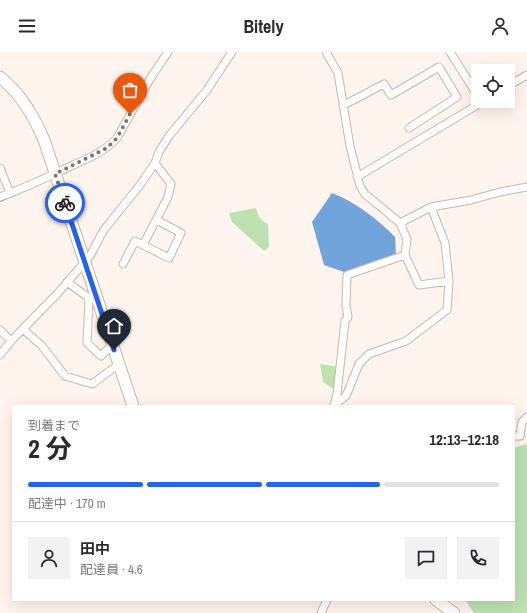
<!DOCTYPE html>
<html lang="ja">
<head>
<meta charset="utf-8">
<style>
  body { margin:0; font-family:"Archivo Narrow","Noto Sans JP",sans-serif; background:#f2f2f3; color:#2b2b33; height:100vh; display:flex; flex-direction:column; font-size:15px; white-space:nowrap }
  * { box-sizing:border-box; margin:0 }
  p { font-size:13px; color:#7c7c81 }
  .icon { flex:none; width:22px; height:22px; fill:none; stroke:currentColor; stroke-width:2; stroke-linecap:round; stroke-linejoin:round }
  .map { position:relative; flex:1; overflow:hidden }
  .sheet { position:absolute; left:12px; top:353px; width:503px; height:196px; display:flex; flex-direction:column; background:#fff; border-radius:0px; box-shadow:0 4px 16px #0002 }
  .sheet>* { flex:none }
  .buttons { position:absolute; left:471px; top:12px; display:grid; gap:8px }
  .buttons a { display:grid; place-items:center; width:44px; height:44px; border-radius:0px; background:#fff; box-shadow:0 4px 16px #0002; font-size:20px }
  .pin { position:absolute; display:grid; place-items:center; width:34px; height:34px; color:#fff; margin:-41px -17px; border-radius:50% 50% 50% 0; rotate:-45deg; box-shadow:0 0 4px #0007 }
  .pin .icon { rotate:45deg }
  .courier { position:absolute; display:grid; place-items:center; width:40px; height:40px; margin:-20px; border:3px solid #2563eb; border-radius:50%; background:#fff; color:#222; box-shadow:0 1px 5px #0007 }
  .summary em { font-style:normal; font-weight:700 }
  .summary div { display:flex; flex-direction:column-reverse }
  .summary { display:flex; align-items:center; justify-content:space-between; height:68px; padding:0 16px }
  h1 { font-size:26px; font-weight:700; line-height:30px }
  .bar { display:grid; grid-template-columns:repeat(4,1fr); gap:6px 4px; align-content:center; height:48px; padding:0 16px }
  .bar i { height:5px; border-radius:3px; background:#e1e1e2 }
  .bar .selected { background:#2563eb }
  .bar p { grid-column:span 4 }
  .line { display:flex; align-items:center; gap:10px; padding:0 16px; border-top:1px solid #e1e1e2 }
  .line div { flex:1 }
  .round { display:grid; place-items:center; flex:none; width:42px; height:42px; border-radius:0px; background:#f2f2f3 }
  header { display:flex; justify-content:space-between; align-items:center; height:52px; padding:0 16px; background:#fff; font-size:18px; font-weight:700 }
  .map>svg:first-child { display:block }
  .green { fill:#bce2b0 }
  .water { fill:#70a4db }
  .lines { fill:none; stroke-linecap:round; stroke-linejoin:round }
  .stream { stroke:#70a4db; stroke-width:2 }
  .street-casing { stroke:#cdb5a5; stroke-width:9 }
  .primary-casing { stroke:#cdb5a5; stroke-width:13 }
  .street { stroke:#fff; stroke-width:7 }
  .primary { stroke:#fff; stroke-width:11 }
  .done { stroke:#7e756e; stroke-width:4; stroke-dasharray:0 7.2 }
  .route { stroke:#2563eb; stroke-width:5 }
</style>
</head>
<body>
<header><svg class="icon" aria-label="menu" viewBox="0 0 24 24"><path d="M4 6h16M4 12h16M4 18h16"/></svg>Bitely<svg class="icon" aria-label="person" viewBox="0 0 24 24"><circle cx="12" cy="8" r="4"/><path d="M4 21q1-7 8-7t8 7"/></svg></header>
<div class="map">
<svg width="527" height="561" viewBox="0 0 527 561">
  <rect width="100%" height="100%" fill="#fff5ee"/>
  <path class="green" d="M256,156C258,164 260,168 268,172L269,195L264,199L232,170L229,161Z
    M320,312L339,315L335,338L323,330Z
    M527,392V561H474L465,548H514V396Z"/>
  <path class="water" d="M332,141C356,150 377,167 395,185L396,202L347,221L324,213L312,170Z"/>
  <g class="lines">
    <path class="stream" d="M0,149L21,140"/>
    <g class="street-casing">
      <path id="street" d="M326,0L338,21L350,94L360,134L365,142L400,171L407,187L405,203L347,223L346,253L348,265L345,269L337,342L334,353
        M450,0L478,44
        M508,34L527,23
        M344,53L384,32L391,43L439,15L457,45L409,76
        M0,116L10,141
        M357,125L484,49
        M0,145C21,137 42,128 62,118C82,109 102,102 117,86L150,27L168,0
        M400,171L431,155L471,148L500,140L527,135
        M143,193L169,206L181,181L157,168
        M405,203L419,233L449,229
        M123,212L135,189L143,193L168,145L171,132L155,111
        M67,230L89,246L87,291L101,304L108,297
        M23,277L42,294L65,324L92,332L119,312
        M0,278L11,289
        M0,303L11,289L57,242L90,204L103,179L140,133L155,111L159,100L169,84L207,38L232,0
        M334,353L346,344L359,312L369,302L406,289L447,258L449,229L445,191L431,155
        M514,384H520L522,370L527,365
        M321,561L327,548"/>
    </g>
    <g class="primary-casing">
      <path id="primary" d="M0,25C20,41 34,64 44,88L133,354
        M436,548L454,561"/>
    </g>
    <use href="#street" class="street"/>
    <use href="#primary" class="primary"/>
  </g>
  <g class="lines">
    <path class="done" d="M65,151L55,122L107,96L117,86L130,62"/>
    <path class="route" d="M65,151L114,298"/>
  </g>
</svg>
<div class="buttons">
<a><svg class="icon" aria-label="locate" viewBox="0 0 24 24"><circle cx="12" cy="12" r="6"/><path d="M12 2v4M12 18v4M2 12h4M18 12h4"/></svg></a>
</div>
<div class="pin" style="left:130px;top:62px;background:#ea580c"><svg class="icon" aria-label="bag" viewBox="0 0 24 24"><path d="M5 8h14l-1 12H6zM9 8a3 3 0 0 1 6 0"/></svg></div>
<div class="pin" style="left:114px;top:298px;background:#1f2937"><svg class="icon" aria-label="home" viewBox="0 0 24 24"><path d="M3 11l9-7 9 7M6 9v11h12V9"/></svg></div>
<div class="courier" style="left:65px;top:151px"><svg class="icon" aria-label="bike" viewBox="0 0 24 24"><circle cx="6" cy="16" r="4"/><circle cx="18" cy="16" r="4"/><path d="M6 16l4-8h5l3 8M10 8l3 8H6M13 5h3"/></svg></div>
<section class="sheet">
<div class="summary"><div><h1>2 分</h1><p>到着まで</p></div><em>12:13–12:18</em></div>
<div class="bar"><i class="selected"></i><i class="selected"></i><i class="selected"></i><i></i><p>配達中 · 170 m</p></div>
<div class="line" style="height:72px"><a class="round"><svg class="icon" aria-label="person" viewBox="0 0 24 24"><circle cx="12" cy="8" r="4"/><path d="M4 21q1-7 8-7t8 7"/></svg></a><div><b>田中</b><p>配達員 · 4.6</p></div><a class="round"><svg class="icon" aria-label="chat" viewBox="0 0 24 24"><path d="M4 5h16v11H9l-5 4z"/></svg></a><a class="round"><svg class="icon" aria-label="phone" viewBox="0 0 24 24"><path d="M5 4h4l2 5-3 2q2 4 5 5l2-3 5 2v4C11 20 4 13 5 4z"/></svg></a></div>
</section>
</div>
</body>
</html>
